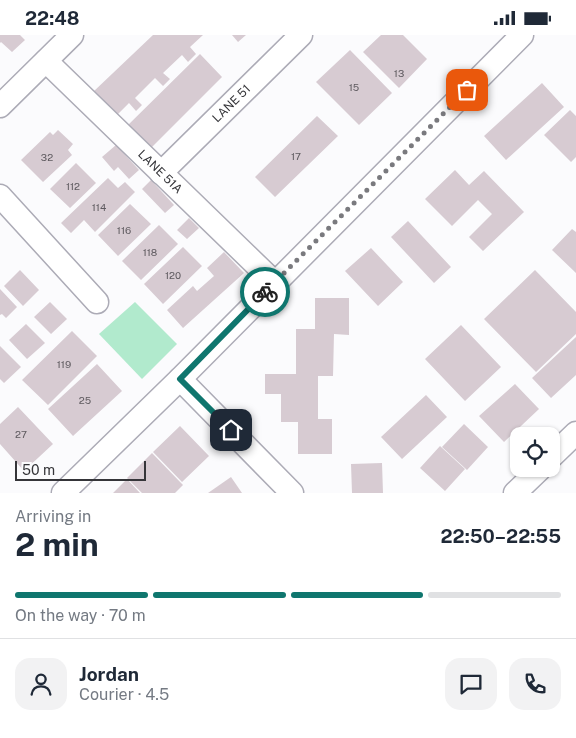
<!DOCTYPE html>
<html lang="en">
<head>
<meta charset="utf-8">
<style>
  body { margin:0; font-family:"Public Sans",sans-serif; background:#f2f2f3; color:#1f2937; height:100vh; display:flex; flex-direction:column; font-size:19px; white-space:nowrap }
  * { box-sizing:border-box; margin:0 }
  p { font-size:16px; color:#747a83 }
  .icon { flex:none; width:28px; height:28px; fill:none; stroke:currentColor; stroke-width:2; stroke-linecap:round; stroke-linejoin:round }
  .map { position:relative; height:458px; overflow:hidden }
  .side { display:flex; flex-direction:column; background:#fff; flex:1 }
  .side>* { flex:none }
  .tools { position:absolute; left:510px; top:392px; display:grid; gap:10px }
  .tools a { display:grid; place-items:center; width:50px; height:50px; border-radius:10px; background:#fff; box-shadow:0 1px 4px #0004; font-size:25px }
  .scale { position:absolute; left:15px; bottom:12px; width:131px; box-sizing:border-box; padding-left:5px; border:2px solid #353539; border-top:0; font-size:14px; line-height:18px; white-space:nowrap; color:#353539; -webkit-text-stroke:4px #fbfbfd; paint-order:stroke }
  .pin { position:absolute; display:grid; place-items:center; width:42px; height:42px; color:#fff; margin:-21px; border-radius:10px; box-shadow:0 2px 8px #0006 }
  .courier { position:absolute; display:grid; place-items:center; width:50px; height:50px; margin:-25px; border:4px solid #0f766e; border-radius:50%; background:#fff; color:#222; box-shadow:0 1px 6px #0007 }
  .headline em { font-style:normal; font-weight:700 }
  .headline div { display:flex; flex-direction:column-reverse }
  .headline { display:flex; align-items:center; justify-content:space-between; height:85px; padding:0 15px }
  h1 { font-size:32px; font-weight:700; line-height:38px }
  .bar { display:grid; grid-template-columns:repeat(4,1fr); gap:8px 5px; align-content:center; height:60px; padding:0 15px }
  .bar i { height:6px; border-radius:4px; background:#e0e1e3 }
  .bar .on { background:#0f766e }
  .bar p { grid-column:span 4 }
  .line { display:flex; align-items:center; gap:12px; padding:0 15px; border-top:1px solid #e0e1e3 }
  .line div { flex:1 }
  .round { display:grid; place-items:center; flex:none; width:52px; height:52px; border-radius:15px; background:#f2f2f3 }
  .status { display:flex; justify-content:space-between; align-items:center; height:35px; padding:0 25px; background:#fff; direction:ltr }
  .status svg { height:14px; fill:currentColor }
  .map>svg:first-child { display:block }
  .green { fill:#b1eacd }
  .building { fill:#d7cbd2 }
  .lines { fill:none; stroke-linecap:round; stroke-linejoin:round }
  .minor-casing { stroke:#acabb6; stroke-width:25 }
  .minor { stroke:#fff; stroke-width:22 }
  .done { stroke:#7a7a7e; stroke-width:5; stroke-dasharray:0 9 }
  .route { stroke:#0f766e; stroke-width:6 }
  .labels { text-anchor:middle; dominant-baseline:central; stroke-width:4; stroke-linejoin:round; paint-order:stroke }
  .number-label { font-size:10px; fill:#5e5a5f }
  .street-label { font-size:12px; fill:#353539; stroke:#fbfbfd }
</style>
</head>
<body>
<div class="status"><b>22:48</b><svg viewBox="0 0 49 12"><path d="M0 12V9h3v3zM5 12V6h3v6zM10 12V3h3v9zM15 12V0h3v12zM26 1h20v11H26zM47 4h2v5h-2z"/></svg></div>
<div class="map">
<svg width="576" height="458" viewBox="0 0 576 458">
  <rect width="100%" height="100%" fill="#fbfbfd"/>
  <path class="green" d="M135,267L177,309L142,344L99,299Z"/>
  <path class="building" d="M0,0H20L25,5L12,17L1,7L0,8Z
    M153,0H203L190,12L196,19L188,27L182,20L163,38L170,44L163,51L155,43L135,63L142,70L136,76L129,68L116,81L93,57Z
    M232,0H246L238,7Z
    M381,0H403L427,24L399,53L363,17Z
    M350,15L392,58L359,90L316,47Z
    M200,19L222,42L148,116L125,93Z
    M542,48L564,72L506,125L484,101Z
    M570,75L576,81V122L571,127L544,100Z
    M317,81L338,101L275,162L255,142Z
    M58,95L73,109L68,115L72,120L43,147L21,125L50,97L53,100Z
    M116,110L139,135L129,144L118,132L114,136L102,122Z
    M76,128L96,148L70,173L50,154Z
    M455,135L469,150L484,136L524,177L483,216L469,202L492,179L478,165L452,191L425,164Z
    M108,143L118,153L125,147L135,157L95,197L84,185L71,198L61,188Z
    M151,145L174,170L165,178L142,154Z
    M130,169L151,189L118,221L98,200Z
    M189,183L199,193L187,204L177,195Z
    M408,186L451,232L434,248L391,202Z
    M159,190L178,209L141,245L122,226Z
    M572,194L576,197V238L552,215Z
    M183,212L202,231L163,269L144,249Z
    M371,213L403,247L378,271L345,236Z
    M224,217L244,238L183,293L167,275L193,251L197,256L214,241L207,233Z
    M20,235L39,255L23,271L4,251Z
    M535,235L576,277V299L536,337L484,284Z
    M0,254L17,272L6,283L2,279L0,280Z
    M315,263H349V300L334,299L333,341H318V384H332V419H298V387H281V359H265V339H296V294H315Z
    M50,267L67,284L51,299L34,282Z
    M26,289L45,308L27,324L9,305Z
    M461,290L501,332L465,366L425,324Z
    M72,296L97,321L48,370L22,345Z
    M576,302V340L551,363L532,343Z
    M0,311L21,332L4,348L0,344Z
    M97,329L122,356L73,401L48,374Z
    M515,349L539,374L504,407L479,381Z
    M426,360L447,382L402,424L381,402Z
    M18,372L53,409L24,436L0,409V389Z
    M464,389L488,412L467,435L442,412Z
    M180,391L209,421L182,447L153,417Z
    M440,411L465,434L445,456L420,433Z
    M152,418L183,450L175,458H142L127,443Z
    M382,428L383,458H352L351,429Z
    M231,442L242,458H208Z
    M127,444L140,458H113Z"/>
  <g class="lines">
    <g class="minor-casing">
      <g id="minor">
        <path id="s1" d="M46,26L275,248"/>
        <path d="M0,71L72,0"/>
        <path id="s2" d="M161,138L301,0"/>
        <path d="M0,161L97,267"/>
        <path d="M180,344L292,458"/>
        <path d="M551,422L576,398"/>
        <path d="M63,458L180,344L522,0"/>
        <path d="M515,458L540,434"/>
      </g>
    </g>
    <use href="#minor" class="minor"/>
  </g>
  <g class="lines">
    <path class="done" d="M265,257L467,55"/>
    <path class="route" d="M231,395L180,344L265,257"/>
  </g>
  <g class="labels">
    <g class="number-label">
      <text x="399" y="38">13</text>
      <text x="354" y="52">15</text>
      <text x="296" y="121">17</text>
      <text x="47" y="122">32</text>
      <text x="73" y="151">112</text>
      <text x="99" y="172">114</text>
      <text x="124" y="195">116</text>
      <text x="150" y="217">118</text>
      <text x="173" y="240">120</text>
      <text x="64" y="329">119</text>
      <text x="85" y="365">25</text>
      <text x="21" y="399">27</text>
    </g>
    <g class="street-label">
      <text stroke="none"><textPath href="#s2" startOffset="99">LANE 51</textPath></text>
      <text stroke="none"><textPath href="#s1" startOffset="159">LANE 51A</textPath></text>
    </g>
  </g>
</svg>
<div class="tools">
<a><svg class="icon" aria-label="locate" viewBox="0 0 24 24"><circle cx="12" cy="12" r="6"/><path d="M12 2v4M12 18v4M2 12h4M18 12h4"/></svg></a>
</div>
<div class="scale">50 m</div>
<div class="pin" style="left:467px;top:55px;background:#ea580c"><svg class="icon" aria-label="bag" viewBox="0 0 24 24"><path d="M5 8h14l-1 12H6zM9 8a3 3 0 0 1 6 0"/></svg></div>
<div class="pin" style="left:231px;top:395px;background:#1f2937"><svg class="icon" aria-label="home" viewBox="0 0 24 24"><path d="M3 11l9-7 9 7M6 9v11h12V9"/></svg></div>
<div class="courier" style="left:265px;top:257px"><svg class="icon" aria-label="bike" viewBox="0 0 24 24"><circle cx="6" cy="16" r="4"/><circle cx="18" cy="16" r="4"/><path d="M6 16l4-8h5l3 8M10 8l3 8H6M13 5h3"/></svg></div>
</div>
<section class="side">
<div class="headline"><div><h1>2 min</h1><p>Arriving in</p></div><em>22:50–22:55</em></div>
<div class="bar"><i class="on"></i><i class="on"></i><i class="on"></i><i></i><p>On the way · 70 m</p></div>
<div class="line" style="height:90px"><a class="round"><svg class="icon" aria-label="person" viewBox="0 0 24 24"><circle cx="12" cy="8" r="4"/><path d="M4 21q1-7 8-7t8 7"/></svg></a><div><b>Jordan</b><p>Courier · 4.5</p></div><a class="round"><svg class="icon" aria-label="chat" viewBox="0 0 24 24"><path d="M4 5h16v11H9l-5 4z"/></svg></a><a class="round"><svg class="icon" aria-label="phone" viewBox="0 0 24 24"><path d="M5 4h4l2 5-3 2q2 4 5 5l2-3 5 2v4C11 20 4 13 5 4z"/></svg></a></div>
</section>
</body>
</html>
